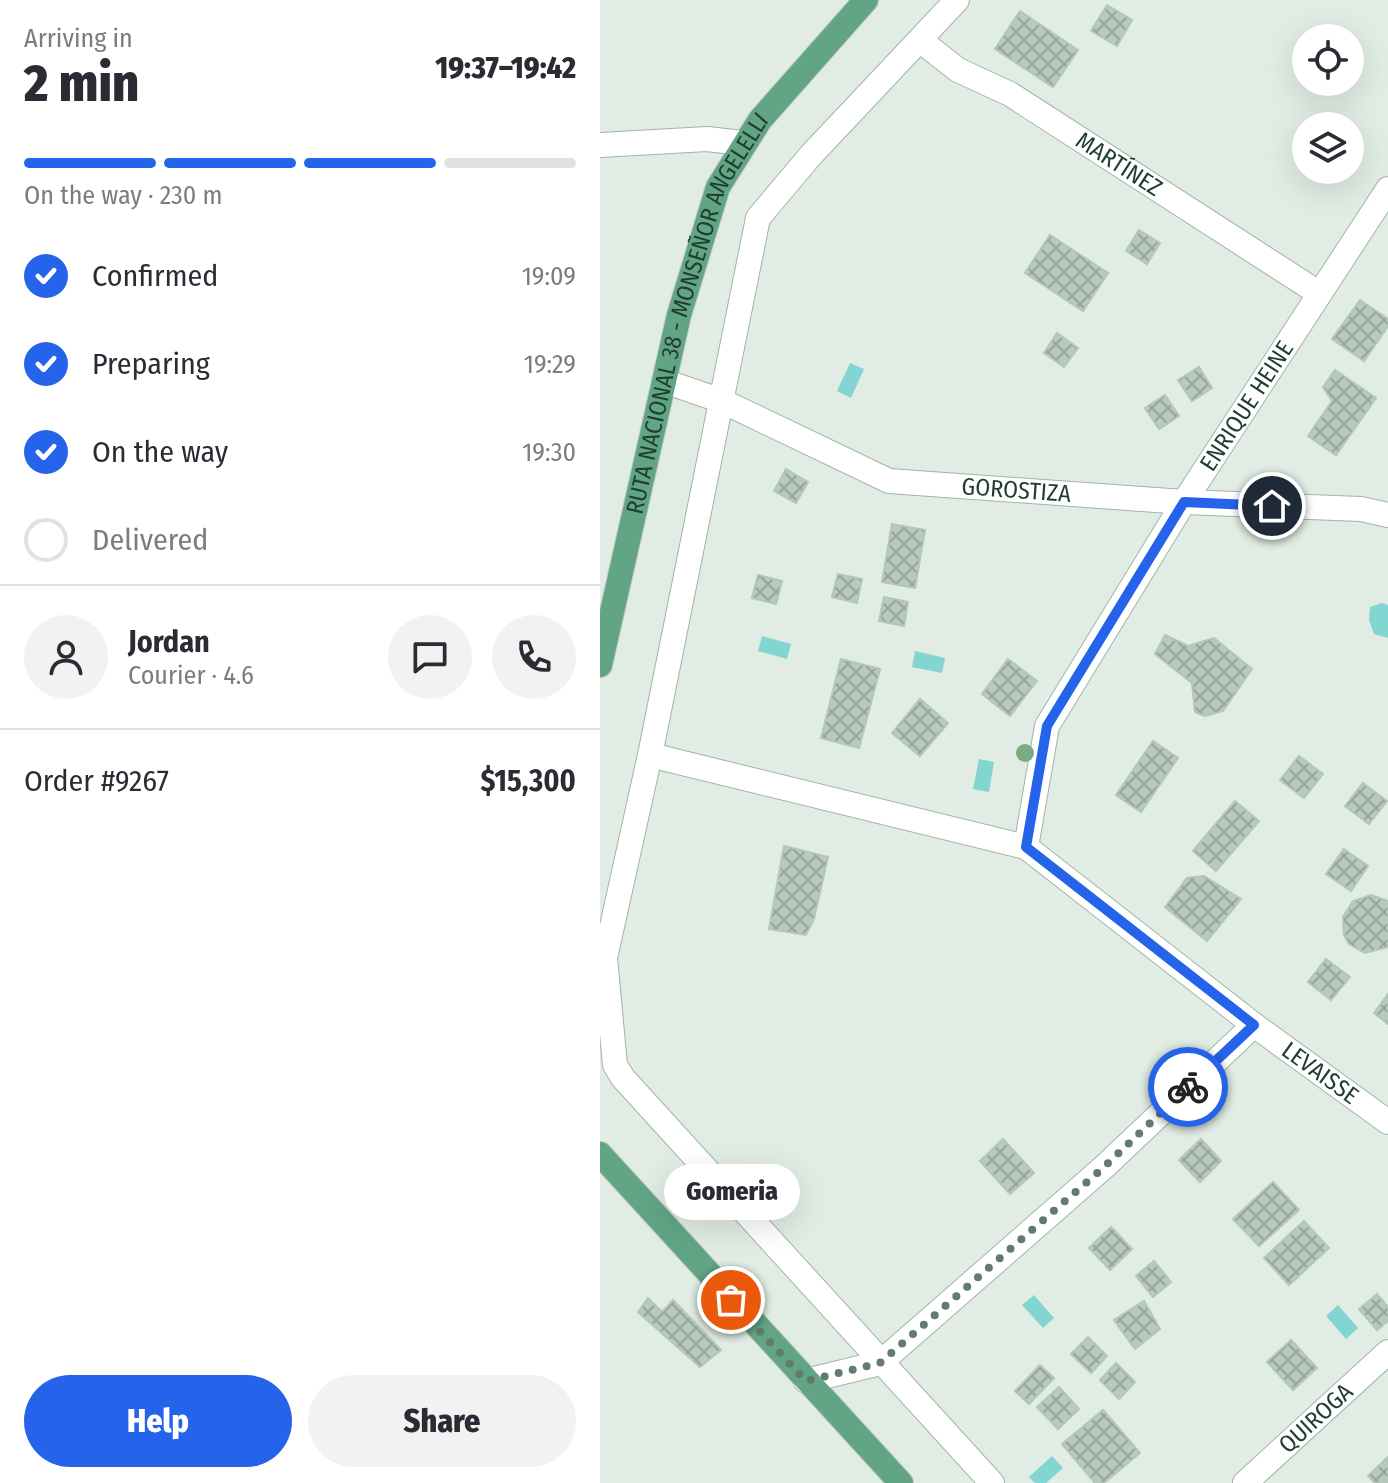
<!DOCTYPE html>
<html lang="en">
<head>
<meta charset="utf-8">
<style>
  body { margin:0; font-family:"Fira Sans Condensed",sans-serif; background:#f2f2f3; color:#2b2b33; height:100vh; display:flex; flex-direction:column; font-size:30px; white-space:nowrap }
  * { box-sizing:border-box; margin:0 }
  p { font-size:26px; color:#7c7c81 }
  .icon { flex:none; width:44px; height:44px; fill:none; stroke:currentColor; stroke-width:2; stroke-linecap:round; stroke-linejoin:round }
  .map { position:relative; flex:1; overflow:hidden }
  .panel { display:flex; flex-direction:column; background:#fff; width:600px }
  .panel>* { flex:none }
  .buttons { position:absolute; left:692px; top:24px; display:grid; gap:16px }
  .buttons a { display:grid; place-items:center; width:72px; height:72px; border-radius:50%; background:#fff; box-shadow:0 8px 32px #0002; font-size:40px }
  .pin { position:absolute; display:grid; place-items:center; width:68px; height:68px; color:#fff; margin:-34px; border:4px solid #fff; border-radius:50%; box-shadow:0 2px 8px #0007 }
  .courier { position:absolute; display:grid; place-items:center; width:80px; height:80px; margin:-40px; border:6px solid #2563eb; border-radius:50%; background:#fff; color:#222; box-shadow:0 2px 10px #0007 }
  .bubble { position:absolute; height:56px; border-radius:28px; background:#fff; box-shadow:0 8px 32px #0002; font-size:26px; font-weight:800; line-height:56px; text-align:center }
  .summary em { font-style:normal; font-weight:800 }
  .summary div { display:flex; flex-direction:column-reverse }
  .summary { display:flex; align-items:center; justify-content:space-between; height:136px; padding:0 24px }
  h1 { font-size:52px; font-weight:800; line-height:60px }
  .bar { display:grid; grid-template-columns:repeat(4,1fr); gap:12px 8px; align-content:center; height:96px; padding:0 24px }
  .bar i { height:10px; border-radius:6px; background:#e1e1e2 }
  .bar .on { background:#2563eb }
  .bar p { grid-column:span 4 }
  .line { display:flex; align-items:center; gap:20px; padding:0 24px; border-top:2px solid #e1e1e2 }
  .line div { flex:1 }
  .round { display:grid; place-items:center; flex:none; width:84px; height:84px; border-radius:42px; background:#f2f2f3 }
  ol { padding:0 24px; list-style:none }
  li { display:flex; align-items:center; gap:24px; height:88px }
  li p { margin-inline-start:auto }
  li .icon { padding:8px; border-radius:50%; background:#2563eb; color:#fff; stroke-width:4 }
  li:last-child { color:#7c7c81 }
  li i { width:44px; height:44px; border:4px solid #e1e1e2; border-radius:50% }
  .action { display:flex; gap:16px; margin-top:auto; padding:16px 24px }
  .action a { flex:1; height:92px; border-radius:48px; background:#2563eb; color:#fff; font-size:32px; font-weight:800; line-height:92px; text-align:center }
  .action a+a { background:#f2f2f3; color:#2b2b33 }
  main { display:flex; flex:1; min-height:0 }
  .map>svg:first-child { display:block }
  .water { fill:#83d5d1 }
  .building { fill:url(#building-cross-hatch); stroke:#b2c6b9; stroke-width:2 }
  .lines { fill:none; stroke-linecap:round; stroke-linejoin:round }
  .minor-casing { stroke:#a2b4aa; stroke-width:26 }
  .major-casing { stroke:#c0c9c5; stroke-width:26 }
  .minor { stroke:#fff; stroke-width:24 }
  .major { stroke:#61a585; stroke-width:24 }
  .tree { fill:#7aac84 }
  .done { stroke:#637b6e; stroke-width:8; stroke-dasharray:0 14.4 }
  .route { stroke:#2563eb; stroke-width:10 }
  .labels { text-anchor:middle; dominant-baseline:central; stroke-width:7; stroke-linejoin:round; paint-order:stroke }
  .street-label { font-size:24px; fill:#1f3e2f; stroke:#f1f8f3 }
</style>
</head>
<body>
<main>
<section class="panel">
<div class="summary"><div><h1>2 min</h1><p>Arriving in</p></div><em>19:37–19:42</em></div>
<div class="bar"><i class="on"></i><i class="on"></i><i class="on"></i><i></i><p>On the way · 230 m</p></div>
<ol>
<li><svg class="icon" aria-label="check" viewBox="0 0 24 24"><path d="M5 12l5 5 9-10"/></svg>Confirmed<p>19:09</p></li>
<li><svg class="icon" aria-label="check" viewBox="0 0 24 24"><path d="M5 12l5 5 9-10"/></svg>Preparing<p>19:29</p></li>
<li><svg class="icon" aria-label="check" viewBox="0 0 24 24"><path d="M5 12l5 5 9-10"/></svg>On the way<p>19:30</p></li>
<li><i></i>Delivered</li>
</ol>
<div class="line" style="height:144px"><a class="round"><svg class="icon" aria-label="person" viewBox="0 0 24 24"><circle cx="12" cy="8" r="4"/><path d="M4 21q1-7 8-7t8 7"/></svg></a><div><b>Jordan</b><p>Courier · 4.6</p></div><a class="round"><svg class="icon" aria-label="chat" viewBox="0 0 24 24"><path d="M4 5h16v11H9l-5 4z"/></svg></a><a class="round"><svg class="icon" aria-label="phone" viewBox="0 0 24 24"><path d="M5 4h4l2 5-3 2q2 4 5 5l2-3 5 2v4C11 20 4 13 5 4z"/></svg></a></div>
<div class="line" style="height:104px"><div>Order #9267</div><b>$15,300</b></div>
<div class="action"><a>Help</a><a>Share</a></div>
</section>
<div class="map">
<svg width="788" height="1483" viewBox="0 0 788 1483">
  <defs>
    <pattern id="building-cross-hatch" width="8" height="8" patternUnits="userSpaceOnUse" patternTransform="scale(2)"><rect width="8" height="8" fill="#b8cabf"/><path d="M0 0l8 8M0 8l8-8" fill="none" stroke="#95a59c"/></pattern>
  </defs>
  <rect width="100%" height="100%" fill="#e0ece4"/>
  <path class="water" d="M250,363L264,369L251,398L237,391Z
    M782,603L788,605V638L774,634L769,620L770,607Z
    M162,636L191,644L187,659L158,651Z
    M315,651L345,658L342,673L312,667Z
    M379,759L394,762L389,792L373,789Z
    M434,1295L454,1318L443,1328L422,1305Z
    M738,1305L758,1328L746,1339L726,1316Z
    M452,1456L463,1468L446,1483H435L429,1477Z"/>
  <path class="building" d="M507,5L532,20L517,46L491,31Z
    M420,11L478,50L453,87L395,49Z
    M539,230L560,243L547,264L526,251Z
    M450,235L508,273L483,311L425,273Z
    M760,300L788,319V326L764,361L732,339Z
    M457,333L478,348L464,367L444,353Z
    M599,367L612,388L592,401L578,380Z
    M735,370L776,398L736,455L708,436L732,401L723,387Z
    M565,395L579,416L559,429L545,408Z
    M186,469L208,482L196,503L174,491Z
    M292,524L325,530L315,588L282,582Z
    M238,574L262,579L257,603L232,597Z
    M158,575L182,581L176,604L152,598Z
    M284,597L308,602L304,626L279,621Z
    M565,635L588,646L614,638L652,669L623,711L605,716L595,712L592,683L555,654Z
    M241,659L280,669L259,748L221,738Z
    M408,659L437,681L410,716L382,694Z
    M320,699L348,723L320,756L292,733Z
    M553,741L578,758L541,812L516,795Z
    M699,756L723,774L704,798L680,780Z
    M763,783L787,801L769,824L745,806Z
    M635,801L659,821L616,871L593,851Z
    M184,846L228,857L214,919L206,935L169,929Z
    M744,849L768,866L751,891L726,874Z
    M604,876L641,899L607,941L565,907L587,878Z
    M771,895L788,901V947L765,953L749,944L744,935L743,917L753,901Z
    M726,959L750,977L731,1000L708,982Z
    M788,994V1024L774,1013Z
    M403,1139L434,1173L410,1194L380,1161Z
    M601,1139L621,1161L600,1182L579,1160Z
    M673,1182L699,1210L659,1246L633,1219Z
    M704,1221L729,1248L689,1285L664,1258Z
    M511,1227L532,1249L510,1270L489,1248Z
    M554,1261L571,1282L553,1297L536,1276Z
    M777,1294L788,1307V1321L777,1330L759,1309Z
    M48,1298L62,1312L73,1300L121,1350L100,1367L38,1312Z
    M544,1301L560,1329L535,1349L514,1320Z
    M488,1337L507,1356L491,1373L471,1354Z
    M691,1340L717,1368L693,1390L667,1362Z
    M516,1363L535,1382L519,1399L500,1380Z
    M440,1365L454,1378L429,1404L415,1391Z
    M459,1387L479,1409L458,1429L437,1407Z
    M503,1410L540,1453L504,1483H495L462,1444Z
    M788,1457V1483H775L768,1476Z"/>
  <g class="lines">
    <g class="minor-casing">
      <g id="minor">
        <path d="M357,0L211,155L158,218L50,755L5,958L15,1065L23,1078L392,1483"/>
        <path id="s1" d="M321,41L358,70L410,94L717,292"/>
        <path d="M0,145L107,139L143,143"/>
        <path id="s2" d="M64,381L122,401L289,481L584,502L761,509L788,515"/>
        <path id="s3" d="M50,755L426,847L654,1025L788,1122"/>
        <path id="s4" d="M426,847L447,726L584,502L788,189"/>
        <path d="M206,1381L280,1363L504,1167L654,1025"/>
        <path id="s5" d="M645,1483L788,1352"/>
      </g>
    </g>
    <g class="major-casing">
      <g id="major">
        <path id="s6" d="M0,665L79,315L118,187L160,120L266,0"/>
        <path d="M0,1154L301,1483"/>
      </g>
    </g>
    <use href="#minor" class="minor"/>
    <use href="#major" class="major"/>
  </g>
  <circle class="tree" cx="425" cy="753" r="9"/>
  <g class="lines">
    <path class="done" d="M131,1300L206,1381L280,1363L504,1167L588,1087"/>
    <path class="route" d="M588,1087L654,1025L426,847L447,726L584,502L672,506"/>
  </g>
  <g class="labels">
    <g class="street-label">
      <text stroke="none"><textPath href="#s1" startOffset="234">MARTÍNEZ</textPath></text>
      <text stroke="none"><textPath href="#s6" startOffset="366">RUTA NACIONAL 38 - MONSEÑOR ANGELELLI</textPath></text>
      <text stroke="none"><textPath href="#s4" startOffset="500">ENRIQUE HEINE</textPath></text>
      <text stroke="none"><textPath href="#s2" startOffset="374">GOROSTIZA</textPath></text>
      <text stroke="none"><textPath href="#s3" startOffset="758">LEVAISSE</textPath></text>
      <text stroke="none"><textPath href="#s5" startOffset="96">QUIROGA</textPath></text>
    </g>
  </g>
</svg>
<div class="buttons">
<a><svg class="icon" aria-label="locate" viewBox="0 0 24 24"><circle cx="12" cy="12" r="6"/><path d="M12 2v4M12 18v4M2 12h4M18 12h4"/></svg></a>
<a><svg class="icon" aria-label="layers" viewBox="0 0 24 24"><path d="M12 4l9 5-9 5-9-5zM3 14l9 5 9-5"/></svg></a>
</div>
<div class="pin" style="left:131px;top:1300px;background:#ea580c"><svg class="icon" aria-label="bag" viewBox="0 0 24 24"><path d="M5 8h14l-1 12H6zM9 8a3 3 0 0 1 6 0"/></svg></div>
<div class="pin" style="left:672px;top:506px;background:#1f2937"><svg class="icon" aria-label="home" viewBox="0 0 24 24"><path d="M3 11l9-7 9 7M6 9v11h12V9"/></svg></div>
<div class="courier" style="left:588px;top:1087px"><svg class="icon" aria-label="bike" viewBox="0 0 24 24"><circle cx="6" cy="16" r="4"/><circle cx="18" cy="16" r="4"/><path d="M6 16l4-8h5l3 8M10 8l3 8H6M13 5h3"/></svg></div>
<div class="bubble" style="left:64px;top:1164px;width:136px">Gomeria</div>
</div>
</main>
</body>
</html>
